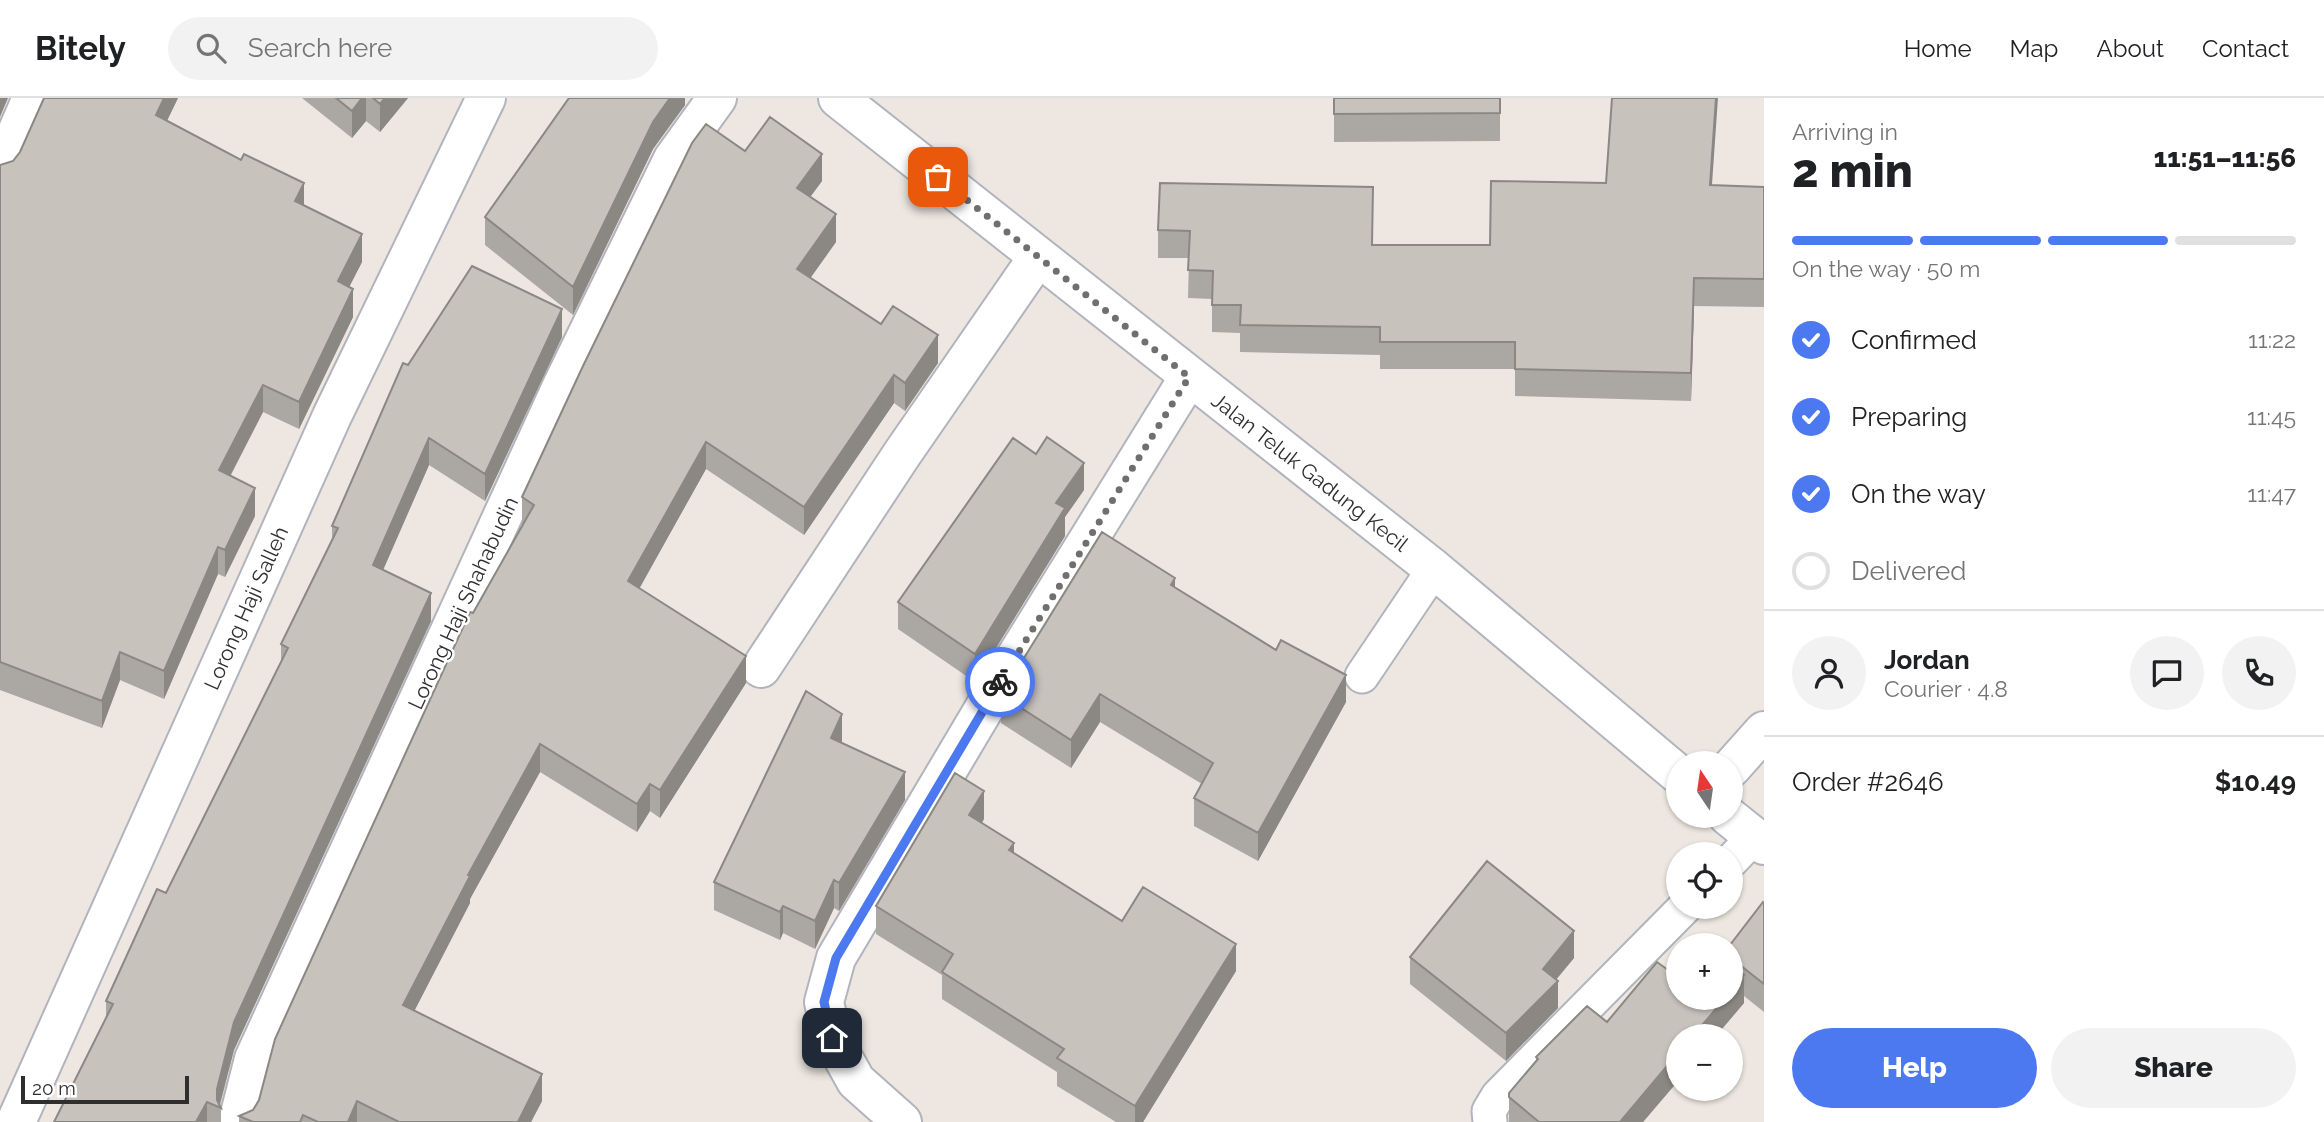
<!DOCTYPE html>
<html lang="en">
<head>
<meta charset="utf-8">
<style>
  body { margin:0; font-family:Raleway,sans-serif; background:#f2f2f2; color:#202124; height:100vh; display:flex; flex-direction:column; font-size:26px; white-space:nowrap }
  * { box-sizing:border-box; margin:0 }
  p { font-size:23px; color:#757577 }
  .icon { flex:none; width:38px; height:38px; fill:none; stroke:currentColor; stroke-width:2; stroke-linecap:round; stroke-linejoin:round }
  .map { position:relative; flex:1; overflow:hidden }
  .side { display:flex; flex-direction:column; background:#fff; width:560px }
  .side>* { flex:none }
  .needle { width:46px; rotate:347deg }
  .controls { position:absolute; left:1666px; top:653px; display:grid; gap:14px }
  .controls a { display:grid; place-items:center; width:77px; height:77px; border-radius:50%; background:#fff; box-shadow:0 2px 5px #0004; font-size:35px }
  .scale { position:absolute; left:21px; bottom:18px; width:168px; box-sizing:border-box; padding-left:7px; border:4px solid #2e2e2e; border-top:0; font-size:19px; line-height:24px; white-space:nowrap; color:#2e2e2e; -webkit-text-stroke:5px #fff; paint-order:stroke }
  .pin { position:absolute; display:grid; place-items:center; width:60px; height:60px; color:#fff; margin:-30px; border-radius:14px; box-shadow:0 4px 10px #0006 }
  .courier { position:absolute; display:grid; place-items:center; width:70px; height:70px; margin:-35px; border:5px solid #4c79f0; border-radius:50%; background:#fff; color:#222; box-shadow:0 2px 9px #0007 }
  .head em { font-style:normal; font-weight:800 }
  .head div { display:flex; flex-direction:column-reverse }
  .head { display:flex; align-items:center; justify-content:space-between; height:119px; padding:0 28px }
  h1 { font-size:46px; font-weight:800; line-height:52px }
  .bar { display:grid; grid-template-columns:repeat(4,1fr); gap:10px 7px; align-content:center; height:84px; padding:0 28px }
  .bar i { height:9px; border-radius:5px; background:#e0e0e0 }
  .bar .selected { background:#4c79f0 }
  .bar p { grid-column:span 4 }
  .line { display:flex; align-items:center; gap:18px; padding:0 28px; border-top:2px solid #e0e0e0 }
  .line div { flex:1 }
  .round { display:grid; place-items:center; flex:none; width:74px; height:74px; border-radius:37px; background:#f2f2f2 }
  ol { padding:0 28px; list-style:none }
  li { display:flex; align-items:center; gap:21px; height:77px }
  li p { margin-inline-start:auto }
  li .icon { padding:7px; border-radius:50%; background:#4c79f0; color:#fff; stroke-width:4 }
  li:last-child { color:#757577 }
  li i { width:38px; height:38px; border:4px solid #e0e0e0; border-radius:50% }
  .button { display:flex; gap:14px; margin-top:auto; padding:14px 28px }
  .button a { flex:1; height:80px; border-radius:42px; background:#4c79f0; color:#fff; font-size:28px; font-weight:800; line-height:80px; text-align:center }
  .button a+a { background:#f2f2f2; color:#202124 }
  header { display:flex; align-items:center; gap:42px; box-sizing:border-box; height:98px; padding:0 35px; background:#fff; border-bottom:2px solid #e0e0e0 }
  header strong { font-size:33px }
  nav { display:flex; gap:38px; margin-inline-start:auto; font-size:24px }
  .search { width:490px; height:63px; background:#f2f2f2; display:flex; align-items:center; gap:18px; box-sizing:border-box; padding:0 24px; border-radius:38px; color:#757577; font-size:26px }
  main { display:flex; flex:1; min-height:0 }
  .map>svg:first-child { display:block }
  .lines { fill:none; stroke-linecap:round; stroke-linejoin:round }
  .lane-casing { stroke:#b1b4bd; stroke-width:37 }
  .street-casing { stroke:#b1b4bd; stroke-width:42 }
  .lane { stroke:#fff; stroke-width:33 }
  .street { stroke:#fff; stroke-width:38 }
  .wall { fill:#aba7a2 }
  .shaded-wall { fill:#8b8884 }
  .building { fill:#c7c2bc; stroke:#8b8884; stroke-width:2 }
  .done { stroke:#716f6d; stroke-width:7; stroke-dasharray:0 12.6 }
  .route { stroke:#4c79f0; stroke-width:9 }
  .labels { text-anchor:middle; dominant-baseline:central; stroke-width:5; stroke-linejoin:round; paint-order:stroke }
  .street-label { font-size:21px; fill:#2e2e2e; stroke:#fff }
</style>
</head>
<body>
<header>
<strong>Bitely</strong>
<div class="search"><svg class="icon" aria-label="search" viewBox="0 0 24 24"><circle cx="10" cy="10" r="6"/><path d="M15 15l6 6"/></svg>Search here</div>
<nav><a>Home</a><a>Map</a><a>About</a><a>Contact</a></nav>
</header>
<main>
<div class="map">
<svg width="1764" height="1024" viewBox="0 0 1764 1024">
  <rect width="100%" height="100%" fill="#eee7e1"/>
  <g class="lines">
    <g class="lane-casing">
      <path id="lane" d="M1362,578L1434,471
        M1731,763L1754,739
        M1490,1024L1489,1013L1498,998L1686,808"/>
    </g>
    <g class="street-casing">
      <path id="street" d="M838,0L1434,471L1678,676
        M0,73L32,0
        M761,570L902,356L1038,159
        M1731,670L1764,633
        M1728,718L1764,747
        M16,1024L332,318L486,0
        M238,1024L254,961L563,286L673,61L717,0
        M902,1024L856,983L832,940L824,904L836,860L991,599L1189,279"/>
    </g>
    <use href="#lane" class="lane"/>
    <use href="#street" class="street"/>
  </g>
  <path class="wall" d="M44,0H178L167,23L304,107L362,164L349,189L353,219L299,331L263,314L231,377L255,418L225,479L218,476L164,601L120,582L102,630L0,592V67L13,63L20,54Z
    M302,0H408L380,34L366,23L352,40Z
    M685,0V7L653,51L573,217L485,147V119Z
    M1334,0H1500V43L1334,44Z
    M745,53L822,83L810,99L836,144L810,180L938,265L905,313L894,305L804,437L706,371L639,490L746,585L660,720L650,713L637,734L540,674L470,801V805L414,913L542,1003L531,1024H239V1018L253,1012L259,1002L522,427V399Z
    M1711,87L1764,89V209L1694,208L1691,303L1515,298V271H1380V257L1240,254V235L1212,234V201L1188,200L1189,160H1158V132L1373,89V147H1490Z
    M562,239L485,403L429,367L383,472L431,523L234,952L220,1007L221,1010V1024H54L106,921V903L166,795L281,564V546L332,441V428L408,267Z
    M1084,392L1065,419V438L975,584L898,531V504Z
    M1175,490L1346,604L1258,763L1194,728V700L1202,686L1100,624L1071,670L1001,625V597Z
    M842,644V645L905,702L839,813L834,810L815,851L783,835L780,842L714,812V784Z
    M984,721L982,725L1014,755L1122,823L1236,873L1143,1024H1116L1057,988V974L942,901V877L876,836V808Z
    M1764,805V914L1744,898V905L1716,938H1678V983L1643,1024H1509V999L1536,963V959L1607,924L1668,872L1731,900L1730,847Z
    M1410,859L1574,860L1556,882L1558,910L1506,963L1410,886Z"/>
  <path class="shaded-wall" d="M0,0H8L0,19Z
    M164,0H178L156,45V17Z
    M362,0H366V23L352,40V13Z
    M385,0H408L380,34V6Z
    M670,0H685V7L653,51L573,217V189L653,24Z
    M1716,0H1718L1710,115V87Z
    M822,56V83L797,117V90Z
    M304,85V112L295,103Z
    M836,116V144L797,199V171Z
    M362,136V164L338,211V183Z
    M1694,180V208L1691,303V275Z
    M353,191V219L299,331V304Z
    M562,211V239L485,403V376Z
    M938,237V265L905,313V285Z
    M894,277V305L804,437V409Z
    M263,287V314L219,399V372Z
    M429,340V367L373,495V467Z
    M706,344V371L628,511V483Z
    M1084,365V392L1065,419V438L975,584V556L1056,405Z
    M255,390V418L225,479V452Z
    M218,449V476L164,601V573Z
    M1175,480V507L1171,487Z
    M431,495V523L234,952L219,1009L217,1008V991L234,924Z
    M120,554V582L102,630V603Z
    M746,558V585L660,720V692Z
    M1346,577V604L1258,763V735Z
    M1100,596V624L1071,670V642Z
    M842,616V644L831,668V640Z
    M540,646V674L470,801V805L403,935V907L468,777Z
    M905,674V702L839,813V785Z
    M650,686V713L637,734V706Z
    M984,693V721L969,745V717Z
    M1014,745V772L1009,752Z
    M834,782V810L815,851V823Z
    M783,808V835L780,842V814Z
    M1574,833V860L1543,897L1558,883V910L1506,963V935L1543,871Z
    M1236,846V873L1143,1024H1135V1008Z
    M1744,877V905L1716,938H1693L1725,900H1731V893Z
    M1678,955V983L1643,1024H1620Z
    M542,976V1003L531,1024H518Z
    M357,1003V1024H348Z
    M207,1004V1024H196Z"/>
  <path class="building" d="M44,0H164L156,17L241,62L244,56L304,85L295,103L362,136L338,183L353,191L299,304L263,287L219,372L255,390L225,452L218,449L164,573L120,554L102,603L0,564V67L13,63L20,54Z
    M336,0H362L352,13Z
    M373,0H385L380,6Z
    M569,0H670L653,24L573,189L485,119Z
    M1334,0H1500V15L1334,16Z
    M1612,0H1716L1710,87L1764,89V181L1694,180L1691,275L1515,271V244H1380V229L1240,227L1241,207H1212L1213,173L1188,172L1190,133L1158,132L1160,85L1373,89L1372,147H1490L1491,83L1606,85Z
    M770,19L822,56L797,90L836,116L797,171L881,226L893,208L938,237L905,285L894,277L804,409L706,344L628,483L746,558L660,692L650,686L637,706L540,646L468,777L470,778L403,907L542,976L518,1024H399L357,1003L348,1024H318L303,1017L300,1024H253L239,1018L253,1012L259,1002L275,941L470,514L473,515L534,407L522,399L583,268L692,45L706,26L745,53Z
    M472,168L562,211L485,376L429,340L373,467L431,495L234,924L217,991V1002L221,1010L207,1004L196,1024H54L113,906L106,903L157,791L166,795L288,550L281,546L338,430L332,428L403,265L408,267Z
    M1047,339L1084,365L1056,405L1065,410L975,556L898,504L1013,340L1036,356Z
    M1102,434L1175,480L1171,487L1276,552L1281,542L1346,577L1258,735L1194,700L1213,665L1100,596L1071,642L1001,597Z
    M806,593L842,616L831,640L905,674L839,785L834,782L815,823L783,808L780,814L714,784Z
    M955,675L984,693L969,717L1014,745L1009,752L1122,823L1143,789L1236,846L1135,1008L1057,960L1064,951L942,874L953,856L876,808Z
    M1487,763L1574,833L1543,871L1558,883L1506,935L1410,859Z
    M1763,804L1764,805V886L1731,860L1730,847Z
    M1697,838L1707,847H1689Z
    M1678,860V900H1725L1693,938H1678V955L1620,1024H1539L1509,999V995L1538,961L1536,959L1587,908L1607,924L1657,864L1668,872Z
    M1731,866L1744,877L1731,893Z"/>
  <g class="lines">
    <path class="done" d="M938,79L1189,279L1000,584"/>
    <path class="route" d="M832,940L824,904L836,860L1000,584"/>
  </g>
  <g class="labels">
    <g class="street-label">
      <text transform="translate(1310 374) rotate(38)">Jalan Teluk Gadung Kecil</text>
      <text transform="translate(463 505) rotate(-65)">Lorong Haji Shahabudin</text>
      <text transform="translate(246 510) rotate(-66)">Lorong Haji Salleh</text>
    </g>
  </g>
</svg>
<div class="controls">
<a><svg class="needle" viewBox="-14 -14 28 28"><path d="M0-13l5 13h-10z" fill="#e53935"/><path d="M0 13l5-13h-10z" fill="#757577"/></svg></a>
<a><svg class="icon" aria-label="locate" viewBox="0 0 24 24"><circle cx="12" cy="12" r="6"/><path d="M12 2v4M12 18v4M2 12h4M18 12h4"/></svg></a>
<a>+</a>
<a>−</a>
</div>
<div class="scale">20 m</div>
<div class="pin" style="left:938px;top:79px;background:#ea580c"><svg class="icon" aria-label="bag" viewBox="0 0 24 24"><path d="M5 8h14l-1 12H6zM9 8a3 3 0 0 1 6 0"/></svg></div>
<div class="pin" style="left:832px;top:940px;background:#1f2937"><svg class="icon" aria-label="home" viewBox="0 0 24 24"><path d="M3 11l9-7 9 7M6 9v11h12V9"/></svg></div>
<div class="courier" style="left:1000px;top:584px"><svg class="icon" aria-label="bike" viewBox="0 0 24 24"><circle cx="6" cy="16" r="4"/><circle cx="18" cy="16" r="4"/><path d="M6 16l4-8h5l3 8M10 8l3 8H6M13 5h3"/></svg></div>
</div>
<section class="side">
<div class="head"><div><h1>2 min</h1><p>Arriving in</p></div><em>11:51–11:56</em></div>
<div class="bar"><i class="selected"></i><i class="selected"></i><i class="selected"></i><i></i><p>On the way · 50 m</p></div>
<ol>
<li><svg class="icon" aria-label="check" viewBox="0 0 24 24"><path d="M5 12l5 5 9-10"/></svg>Confirmed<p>11:22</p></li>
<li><svg class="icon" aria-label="check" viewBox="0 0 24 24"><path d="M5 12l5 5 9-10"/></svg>Preparing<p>11:45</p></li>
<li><svg class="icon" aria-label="check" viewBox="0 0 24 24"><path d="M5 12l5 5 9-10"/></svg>On the way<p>11:47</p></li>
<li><i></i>Delivered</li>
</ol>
<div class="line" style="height:126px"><a class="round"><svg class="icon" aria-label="person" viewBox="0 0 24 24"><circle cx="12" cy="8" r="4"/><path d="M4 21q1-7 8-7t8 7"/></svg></a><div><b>Jordan</b><p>Courier · 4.8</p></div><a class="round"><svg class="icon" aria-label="chat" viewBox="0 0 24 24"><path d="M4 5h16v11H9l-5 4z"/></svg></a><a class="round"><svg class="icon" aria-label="phone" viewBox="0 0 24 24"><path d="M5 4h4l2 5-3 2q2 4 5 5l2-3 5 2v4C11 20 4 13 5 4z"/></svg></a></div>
<div class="line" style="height:91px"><div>Order #2646</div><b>$10.49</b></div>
<div class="button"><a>Help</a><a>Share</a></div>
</section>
</main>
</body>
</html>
